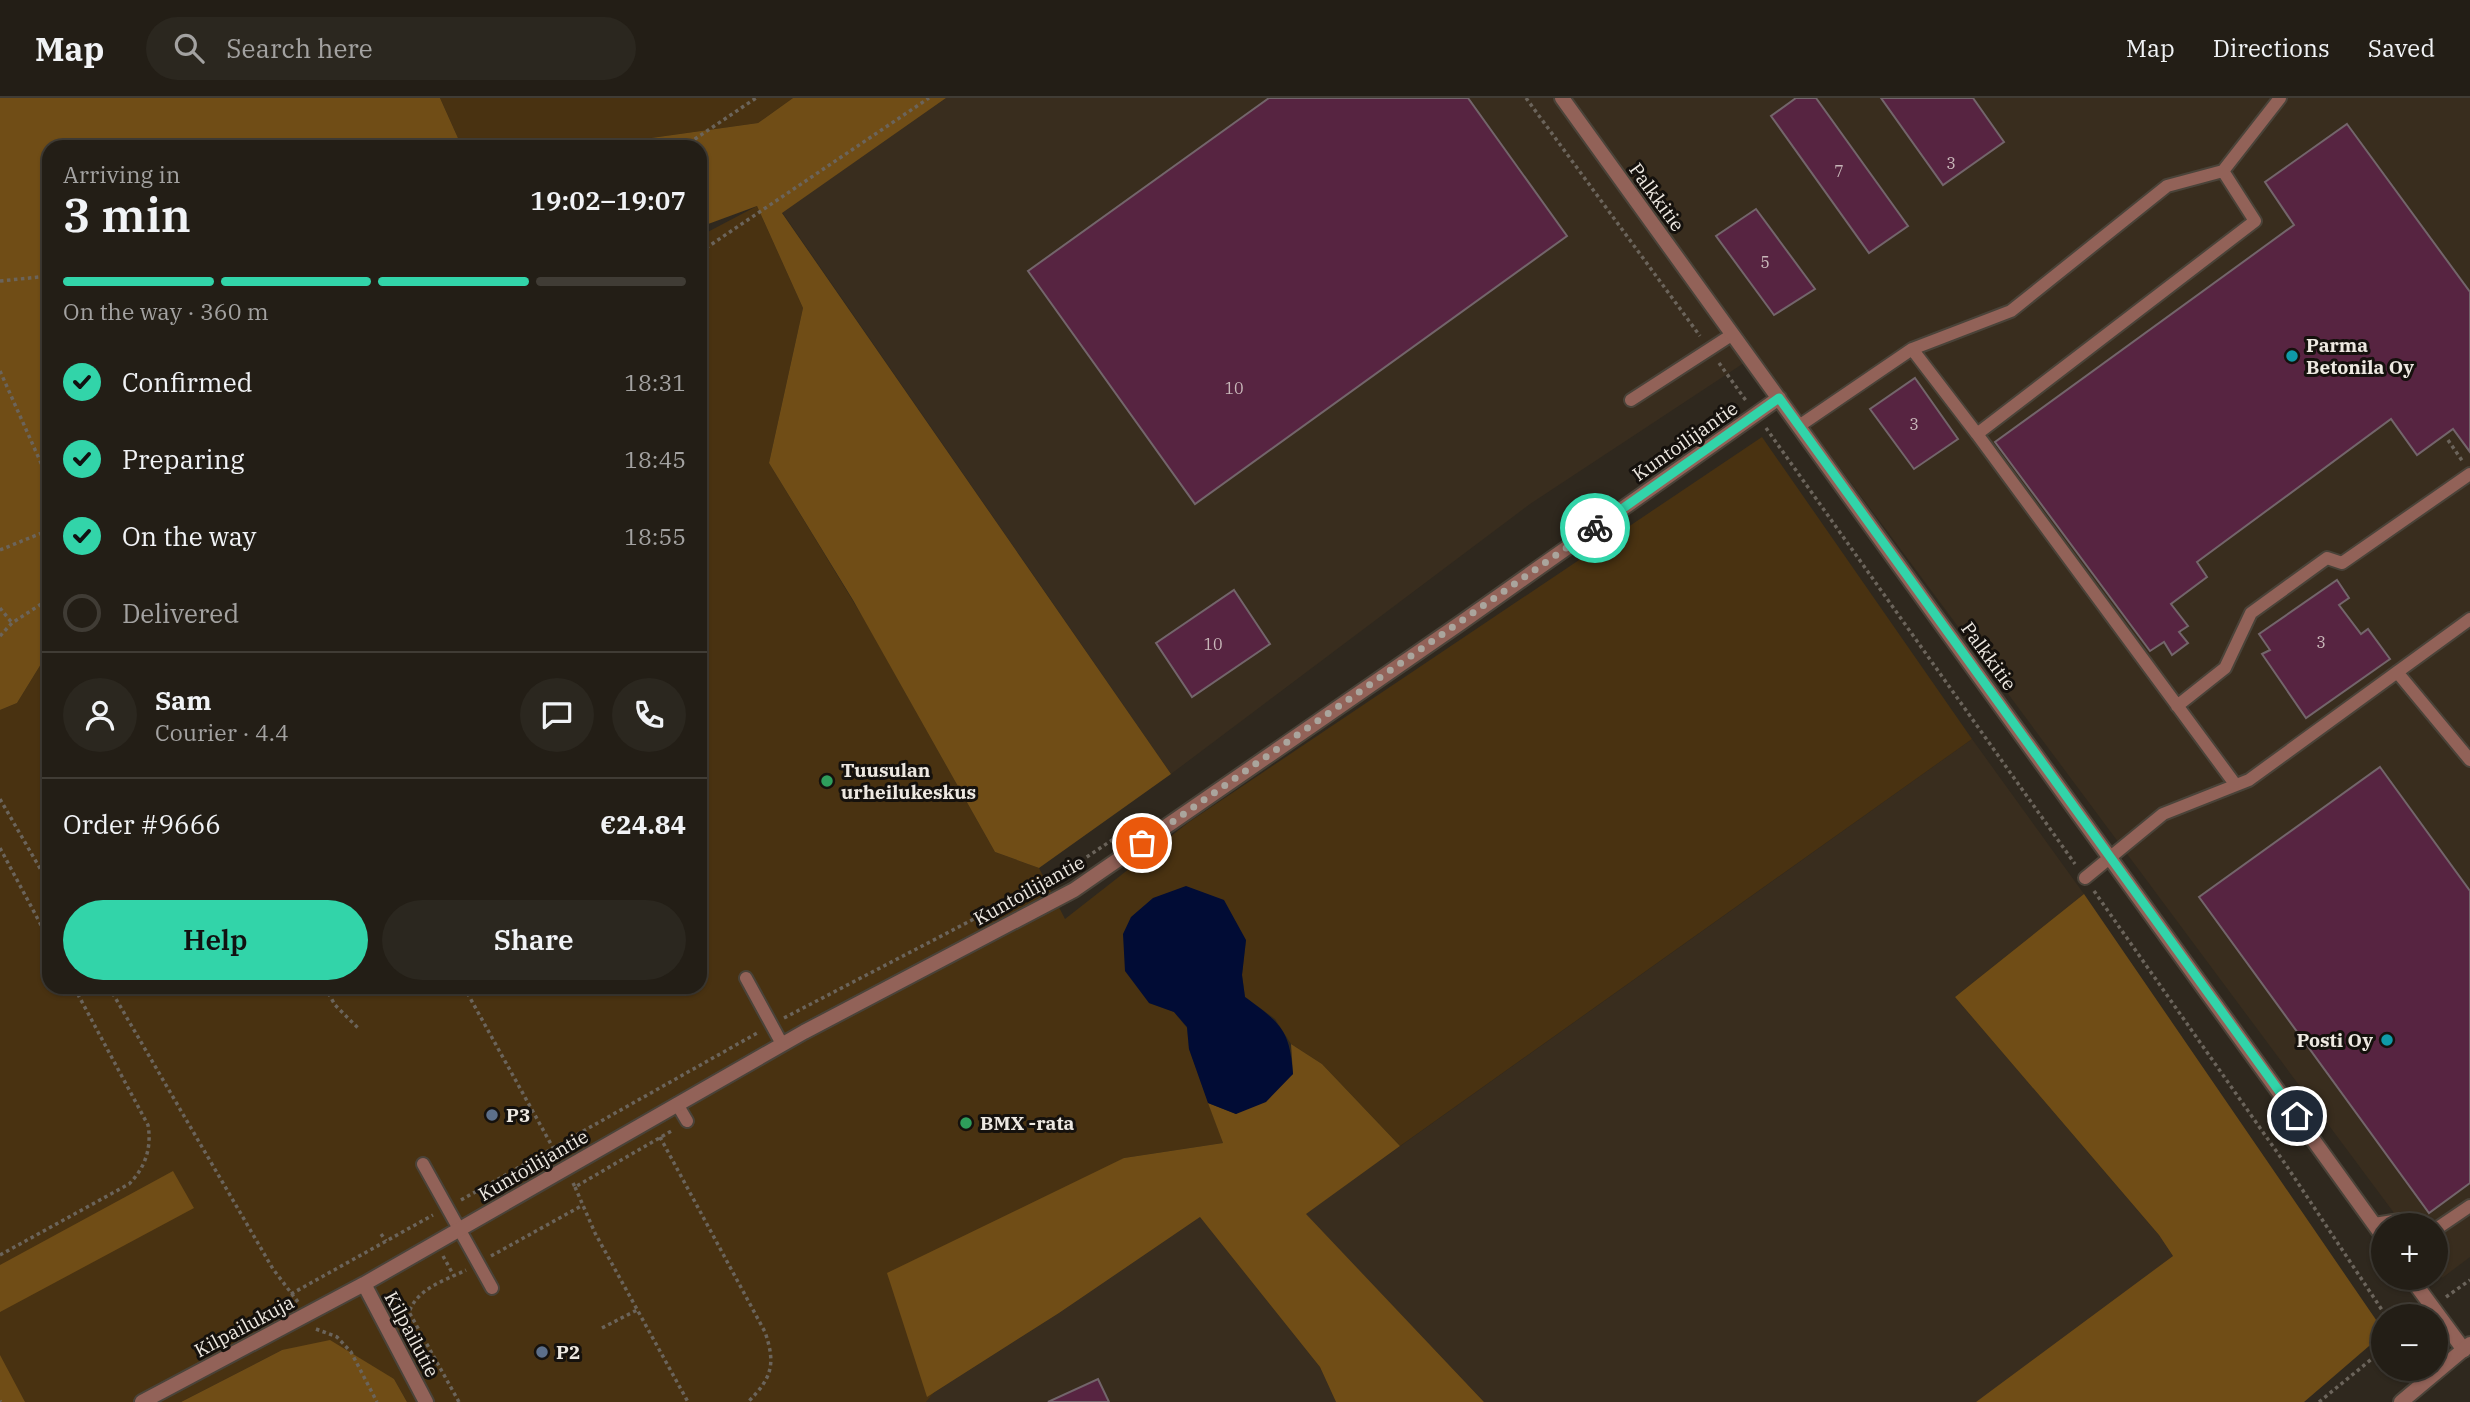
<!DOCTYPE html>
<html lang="en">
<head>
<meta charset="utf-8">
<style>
  body { margin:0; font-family:"IBM Plex Serif",serif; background:#2b271f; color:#f1f3f6; height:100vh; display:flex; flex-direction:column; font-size:26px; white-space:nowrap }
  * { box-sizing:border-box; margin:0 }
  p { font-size:23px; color:#a3a2a1 }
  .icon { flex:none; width:38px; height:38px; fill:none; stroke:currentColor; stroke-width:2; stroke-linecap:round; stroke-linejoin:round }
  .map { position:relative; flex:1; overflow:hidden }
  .sheet { position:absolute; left:42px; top:42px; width:665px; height:854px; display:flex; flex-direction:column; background:#231e16; border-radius:21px; box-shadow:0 2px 5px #0004,0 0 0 2px #403c35 }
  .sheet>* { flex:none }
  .buttons { position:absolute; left:2371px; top:1115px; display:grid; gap:14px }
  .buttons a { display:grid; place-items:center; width:77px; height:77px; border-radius:50%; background:#231e16; box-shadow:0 2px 5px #0004,0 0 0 2px #403c35; font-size:35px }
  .pin { position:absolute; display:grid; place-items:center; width:60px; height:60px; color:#fff; margin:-30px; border:4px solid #fff; border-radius:50%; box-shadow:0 2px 7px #0007 }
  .courier { position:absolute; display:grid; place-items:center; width:70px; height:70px; margin:-35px; border:5px solid #32d4a9; border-radius:50%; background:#fff; color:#222; box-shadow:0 2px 9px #0007 }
  .overview em { font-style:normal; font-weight:600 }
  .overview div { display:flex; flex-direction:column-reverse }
  .overview { display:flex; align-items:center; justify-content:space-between; height:119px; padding:0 21px }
  h1 { font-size:46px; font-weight:600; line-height:52px }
  .bar { display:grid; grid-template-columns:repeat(4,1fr); gap:10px 7px; align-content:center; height:84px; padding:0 21px }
  .bar i { height:9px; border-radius:5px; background:#403c35 }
  .bar .on { background:#32d4a9 }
  .bar p { grid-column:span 4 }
  .line { display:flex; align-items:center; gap:18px; padding:0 21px; border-top:2px solid #403c35 }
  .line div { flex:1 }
  .round { display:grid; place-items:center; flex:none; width:74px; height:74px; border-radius:37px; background:#2b271f }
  ol { padding:0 21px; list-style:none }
  li { display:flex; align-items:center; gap:21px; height:77px }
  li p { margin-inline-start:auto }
  li .icon { padding:7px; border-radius:50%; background:#32d4a9; color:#111; stroke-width:4 }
  li:last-child { color:#a3a2a1 }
  li i { width:38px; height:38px; border:4px solid #403c35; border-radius:50% }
  .cta { display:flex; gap:14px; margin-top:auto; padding:14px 21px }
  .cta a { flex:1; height:80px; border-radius:42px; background:#32d4a9; color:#111; font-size:28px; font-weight:600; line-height:80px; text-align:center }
  .cta a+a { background:#2b271f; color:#f1f3f6 }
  header { display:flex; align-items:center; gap:42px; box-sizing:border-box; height:98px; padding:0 35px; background:#231e16; border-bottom:2px solid #403c35 }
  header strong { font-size:33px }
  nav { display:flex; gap:38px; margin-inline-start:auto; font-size:24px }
  .search { width:490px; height:63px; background:#2b271f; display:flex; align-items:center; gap:18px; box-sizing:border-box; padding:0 24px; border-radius:38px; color:#a3a2a1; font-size:26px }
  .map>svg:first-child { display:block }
  .built { fill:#392d1e }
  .green { fill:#493211 }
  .forest { fill:#704d16 }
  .water { fill:#010c35 }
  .building { fill:#572441; stroke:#73656b; stroke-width:2 }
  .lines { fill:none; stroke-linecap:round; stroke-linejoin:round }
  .service-casing { stroke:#4a4339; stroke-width:16 }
  .minor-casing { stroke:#4a4339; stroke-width:18 }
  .tertiary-casing { stroke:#4a4339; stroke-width:18 }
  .path { stroke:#6b645b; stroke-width:3.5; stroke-dasharray:3.5 3.5; stroke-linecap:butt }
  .service { stroke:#926258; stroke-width:12 }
  .minor { stroke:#926258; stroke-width:14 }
  .tertiary { stroke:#926258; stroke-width:14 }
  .done { stroke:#aaa59d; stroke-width:7; stroke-dasharray:0 12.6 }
  .route { stroke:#32d4a9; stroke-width:9 }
  .culture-dot { fill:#0f9aa8; stroke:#15110d; stroke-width:2.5 }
  .leisure-dot { fill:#2e9e5b; stroke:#15110d; stroke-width:2.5 }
  .service-dot { fill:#5c6f8a; stroke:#15110d; stroke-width:2.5 }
  .labels { text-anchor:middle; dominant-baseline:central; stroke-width:6; stroke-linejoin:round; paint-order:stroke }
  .number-label { font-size:16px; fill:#c8b7b9 }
  .street-label { font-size:19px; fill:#ede8e1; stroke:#15110d }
  .poi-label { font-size:19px; font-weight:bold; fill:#ede8e1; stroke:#15110d; text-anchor:start }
</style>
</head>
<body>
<header>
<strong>Map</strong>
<div class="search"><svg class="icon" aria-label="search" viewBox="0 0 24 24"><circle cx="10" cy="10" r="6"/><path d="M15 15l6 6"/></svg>Search here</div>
<nav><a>Map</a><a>Directions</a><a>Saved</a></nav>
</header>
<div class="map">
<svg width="2470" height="1304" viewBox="0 0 2470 1304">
  <rect width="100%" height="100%" fill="#2f281e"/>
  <path class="built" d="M946,0H2470V1159L2442,1180L2436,1171V1127H2403L1756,257L1530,406L1171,676L782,114Z
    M1972,641L2084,796L1955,899L2159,1137L2173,1158L1987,1304H1484L1305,1116Z
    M1200,1119L1320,1269L1336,1304H926L927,1299L1059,1215Z"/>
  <path class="green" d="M440,0H793L758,25L587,49H462Z
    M757,108L803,210L769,365L864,521L995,754L1039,770L1065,821L1189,724L1762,339L1972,641L1400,1048L1322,966L1291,946L1275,921L1245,899L1242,877L1246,842L1149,905L1174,914L1187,930L1189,951L1223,1045L1124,1060L926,1304H407L394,1281L282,1252L181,1304H0V612L17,605L49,553V889H700V138Z"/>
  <path class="forest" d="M0,0H440L462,49H49V553L17,605L0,612Z
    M793,0H946L782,115L1171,676L1039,770L995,754L853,502L769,365L803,210L757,108L700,129V49H587L758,25Z
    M2084,796L2383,1232V1236L2304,1304H1976L2173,1158L2159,1137L1955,899Z
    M1291,946L1322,966L1400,1048L1306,1116L1484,1304H1336L1320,1269L1200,1119L1059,1215L927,1299L887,1175L1124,1060L1223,1045L1208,1005L1236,1016L1293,976Z
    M173,1073L194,1110L0,1214V1167Z
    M330,1242L394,1281L407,1304H181L282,1252Z
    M0,1257L25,1304H0Z"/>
  <path class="water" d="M1186,788L1224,802L1246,842L1242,877L1245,899C1280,925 1290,931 1293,976L1266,1004L1236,1016L1208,1005L1189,951L1187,929L1174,914L1149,905L1125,873L1123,836L1131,819L1153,800Z"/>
  <path class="building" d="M1269,0H1468L1567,138L1195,406L1028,173Z
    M1796,0H1816L1908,128L1869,155L1771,18Z
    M1881,0H1973L2004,44L1943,87Z
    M2347,26L2470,194V354L2453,331L2417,357L2391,321L2197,464L2207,479L2171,506L2188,528L2179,534L2188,545L2172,557L2164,544L2150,553L1995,344L2294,127L2265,84Z
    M1756,111L1815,191L1774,217L1716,138Z
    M1915,280L1958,341L1914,371L1870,311Z
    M2337,482L2349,500L2339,507L2361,536L2368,531L2390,561L2306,620L2262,556L2270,552L2259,536Z
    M1234,492L1270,546L1192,599L1156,545Z
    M2380,669L2470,793V1085L2429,1115L2199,799Z
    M1098,1281L1109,1304H1048Z"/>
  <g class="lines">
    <g class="service-casing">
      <path id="service" d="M1912,251L2011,213L2167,88L2223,73
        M1631,302L1733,236
        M1799,328L1912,251L1977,336L2255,123L2223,73L2280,0
        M1977,336L2235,686
        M2397,574L2470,662
        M2177,608L2225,570L2251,515L2327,460L2342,465L2470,376
        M2085,780L2163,716L2249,682L2470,521
        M746,880L782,946
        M677,1006L687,1023
        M423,1066L492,1190
        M2374,1126L2400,1122L2420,1127
        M2436,1131L2470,1108"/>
    </g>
    <g class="minor-casing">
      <path id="minor" d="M1562,0L2384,1140
        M2411,1180L2464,1252
        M364,1186L426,1304
        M142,1304L364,1186L804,934L1074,792L1462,524L1779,300"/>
    </g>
    <g class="tertiary-casing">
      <path id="tertiary" d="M2401,1304L2470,1246"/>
    </g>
    <path class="path" d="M1526,0L1700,238
      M683,49L756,0
      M700,154L929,0
      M0,183L49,178
      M1719,265L1747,304
      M0,273L49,383
      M1766,330L2075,766
      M2448,342L2463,364
      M0,452L49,432
      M0,510L12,525
      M0,538L12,525L49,501
      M0,701L49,786
      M0,750L49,842
      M2094,793L2286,1067L2386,1218
      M109,889L273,1171L298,1204
      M325,889L335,907L358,930
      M464,889L557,1057
      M784,920L1066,773L1136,726
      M660,1039L765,1234C776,1266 772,1280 748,1304
      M573,1085L575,1089L673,1032
      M575,1089L595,1135L688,1304
      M461,1102L759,934
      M381,1136L386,1143
      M0,1157L129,1086C145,1070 152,1050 148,1027L74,889
      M443,1158L454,1178
      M491,1158L583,1107
      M291,1196L433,1117
      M2446,1199L2470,1182
      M602,1230L637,1212
      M316,1231L337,1239L351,1254L377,1304
      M0,1303L1,1304
      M459,1304L409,1214C418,1190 444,1183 466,1172
      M2319,1304L2384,1251"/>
    <use href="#service" class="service"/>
    <use href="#minor" class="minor"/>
    <use href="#tertiary" class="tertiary"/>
  </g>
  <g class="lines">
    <path class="done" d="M1142,745L1595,430"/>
    <path class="route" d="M1595,430L1779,300L2297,1018"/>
  </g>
  <g class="culture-dot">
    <circle cx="2292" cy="258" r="7"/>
    <circle cx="2387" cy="942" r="7"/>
  </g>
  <g class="leisure-dot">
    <circle cx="827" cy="683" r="7"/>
    <circle cx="966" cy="1025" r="7"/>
  </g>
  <g class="service-dot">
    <circle cx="492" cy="1017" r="7"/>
    <circle cx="542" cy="1254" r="7"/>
  </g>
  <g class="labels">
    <g class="number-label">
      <text x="1951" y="65">3</text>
      <text x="1839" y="73">7</text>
      <text x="1765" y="164">5</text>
      <text x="1234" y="290">10</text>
      <text x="1914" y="326">3</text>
      <text x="2321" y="544">3</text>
      <text x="1213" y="546">10</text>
    </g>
    <g class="street-label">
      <text transform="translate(1657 99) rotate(54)">Palkkitie</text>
      <text transform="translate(1685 343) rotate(-35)">Kuntoilijantie</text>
      <text transform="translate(1989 558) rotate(54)">Palkkitie</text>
      <text transform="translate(1029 792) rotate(-29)">Kuntoilijantie</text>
      <text transform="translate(533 1067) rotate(-30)">Kuntoilijantie</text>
      <text transform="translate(244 1228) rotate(-28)">Kilpailukuja</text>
      <text transform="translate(412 1236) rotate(62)">Kilpailutie</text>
    </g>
    <g class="poi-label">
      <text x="2306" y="247">Parma<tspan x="2306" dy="22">Betonila Oy</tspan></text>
      <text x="841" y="672">Tuusulan<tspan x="841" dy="22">urheilukeskus</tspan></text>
      <text x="2373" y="942" text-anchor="end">Posti Oy</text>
      <text x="506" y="1017">P3</text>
      <text x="980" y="1025">BMX -rata</text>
      <text x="556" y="1254">P2</text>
    </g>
  </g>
</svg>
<div class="buttons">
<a>+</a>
<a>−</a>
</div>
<div class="pin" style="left:1142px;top:745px;background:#ea580c"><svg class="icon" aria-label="bag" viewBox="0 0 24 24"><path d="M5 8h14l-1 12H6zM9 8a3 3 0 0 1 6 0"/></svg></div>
<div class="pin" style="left:2297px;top:1018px;background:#1f2937"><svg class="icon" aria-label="home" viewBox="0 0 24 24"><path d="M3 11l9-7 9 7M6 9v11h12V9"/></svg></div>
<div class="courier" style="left:1595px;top:430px"><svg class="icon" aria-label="bike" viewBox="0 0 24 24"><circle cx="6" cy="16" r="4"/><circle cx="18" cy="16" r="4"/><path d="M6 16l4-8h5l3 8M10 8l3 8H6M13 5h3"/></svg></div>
<section class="sheet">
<div class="overview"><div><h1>3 min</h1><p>Arriving in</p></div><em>19:02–19:07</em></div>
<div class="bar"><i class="on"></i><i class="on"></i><i class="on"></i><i></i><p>On the way · 360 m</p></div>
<ol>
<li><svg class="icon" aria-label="check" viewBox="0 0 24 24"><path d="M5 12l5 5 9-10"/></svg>Confirmed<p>18:31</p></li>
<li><svg class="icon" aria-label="check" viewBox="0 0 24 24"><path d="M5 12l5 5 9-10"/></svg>Preparing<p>18:45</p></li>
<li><svg class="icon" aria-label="check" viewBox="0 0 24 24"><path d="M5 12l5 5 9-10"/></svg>On the way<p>18:55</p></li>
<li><i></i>Delivered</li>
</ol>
<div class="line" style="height:126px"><a class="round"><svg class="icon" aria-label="person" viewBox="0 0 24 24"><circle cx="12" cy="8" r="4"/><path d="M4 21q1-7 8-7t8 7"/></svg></a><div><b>Sam</b><p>Courier · 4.4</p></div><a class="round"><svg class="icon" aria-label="chat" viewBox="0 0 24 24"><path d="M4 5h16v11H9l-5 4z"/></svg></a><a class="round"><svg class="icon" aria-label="phone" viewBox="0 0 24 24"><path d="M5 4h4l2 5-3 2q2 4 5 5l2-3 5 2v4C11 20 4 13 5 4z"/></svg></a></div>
<div class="line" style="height:91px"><div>Order #9666</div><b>€24.84</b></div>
<div class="cta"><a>Help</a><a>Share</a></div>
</section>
</div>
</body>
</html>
